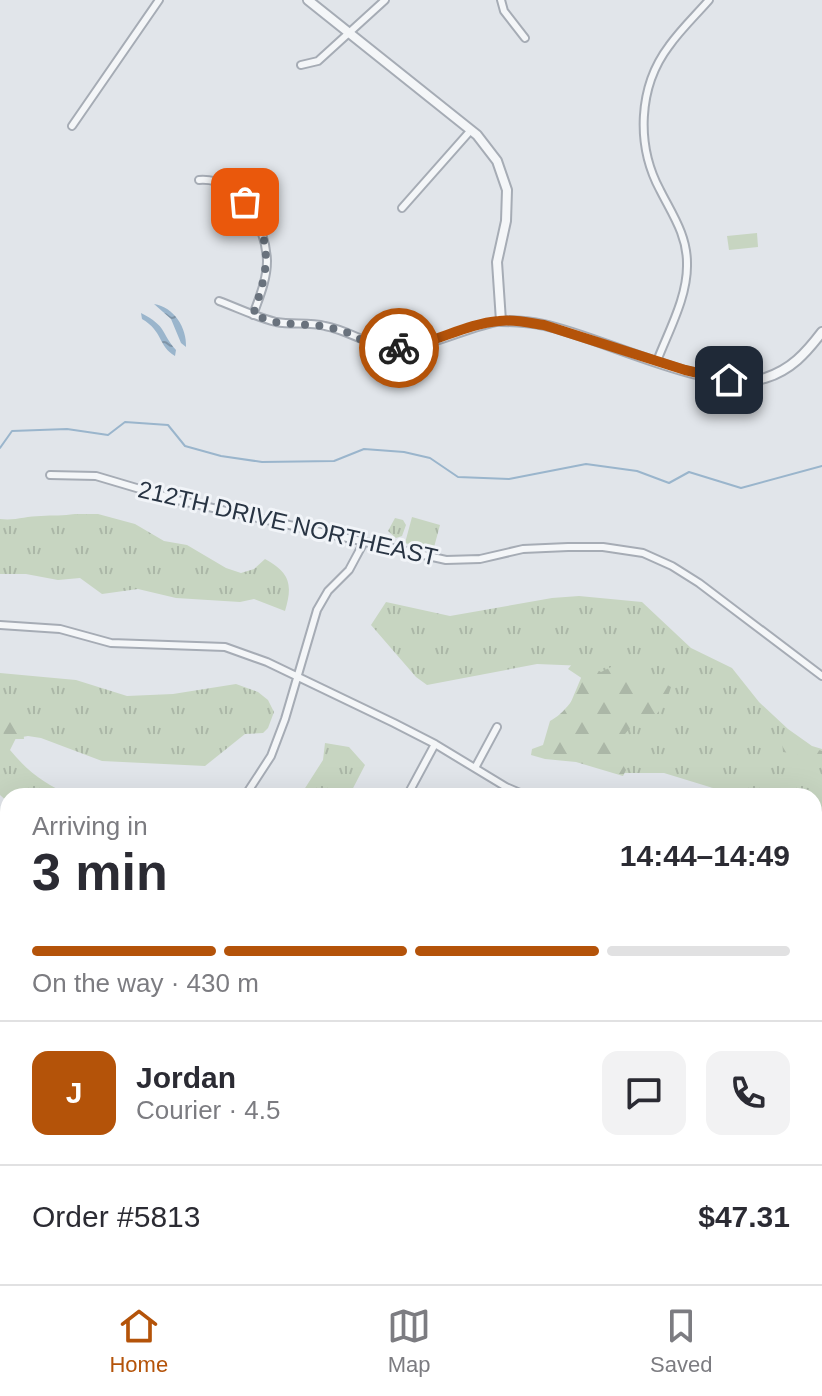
<!DOCTYPE html>
<html lang="en">
<head>
<meta charset="utf-8">
<style>
  body { margin:0; font-family:Arial,sans-serif; background:#f2f2f3; color:#2b2b33; height:100vh; display:flex; flex-direction:column; font-size:30px; white-space:nowrap }
  * { box-sizing:border-box; margin:0 }
  p { font-size:26px; color:#7c7c81 }
  .icon { flex:none; width:44px; height:44px; fill:none; stroke:currentColor; stroke-width:2; stroke-linecap:round; stroke-linejoin:round }
  .map { position:relative; flex:1; overflow:hidden }
  .drawer { position:absolute; left:0px; top:788px; width:822px; height:496px; display:flex; flex-direction:column; background:#fff; border-radius:24px 24px 0 0; box-shadow:0 8px 32px #0002 }
  .drawer>* { flex:none }
  .pin { position:absolute; display:grid; place-items:center; width:68px; height:68px; color:#fff; margin:-34px; border-radius:16px; box-shadow:0 4px 12px #0006 }
  .courier { position:absolute; display:grid; place-items:center; width:80px; height:80px; margin:-40px; border:6px solid #b45309; border-radius:50%; background:#fff; color:#222; box-shadow:0 2px 10px #0007 }
  .overview em { font-style:normal; font-weight:700 }
  .overview div { display:flex; flex-direction:column-reverse }
  .overview { display:flex; align-items:center; justify-content:space-between; height:136px; padding:0 32px }
  h1 { font-size:52px; font-weight:700; line-height:60px }
  .bar { display:grid; grid-template-columns:repeat(4,1fr); gap:12px 8px; align-content:center; height:96px; padding:0 32px }
  .bar i { height:10px; border-radius:6px; background:#e1e1e2 }
  .bar .active { background:#b45309 }
  .bar p { grid-column:span 4 }
  .line { display:flex; align-items:center; gap:20px; padding:0 32px; border-top:2px solid #e1e1e2 }
  .line div { flex:1 }
  .round { display:grid; place-items:center; flex:none; width:84px; height:84px; border-radius:16px; background:#f2f2f3 }
  .dock { display:flex; justify-content:space-around; align-items:center; height:112px; border-top:2px solid #e1e1e2; background:#fff; font-size:22px; color:#7c7c81 }
  .dock a { display:grid; justify-items:center; gap:4px }
  .dock .active { color:#b45309 }
  .map>svg:first-child { display:block }
  .grass { fill:url(#grass-tufts) }
  .forest { fill:url(#forest-firs) }
  .pitch { fill:#c7d5c1 }
  .water { fill:url(#water-ripples) }
  .lines { fill:none; stroke-linecap:round; stroke-linejoin:round }
  .stream { stroke:#9ab5cc; stroke-width:2 }
  .minor-casing { stroke:#a6acb5; stroke-width:10 }
  .tertiary-casing { stroke:#a6acb5; stroke-width:12 }
  .minor { stroke:#f4f6f8; stroke-width:6 }
  .tertiary { stroke:#f4f6f8; stroke-width:8 }
  .done { stroke:#69727d; stroke-width:8; stroke-dasharray:0 14.4 }
  .route { stroke:#b45309; stroke-width:10 }
  .labels { text-anchor:middle; dominant-baseline:central; stroke-width:6; stroke-linejoin:round; paint-order:stroke }
  .street-label { font-size:24px; fill:#283443; stroke:#f1f4f8 }
</style>
</head>
<body>
<div class="map">
<svg width="822" height="1284" viewBox="0 0 822 1284">
  <defs>
    <pattern id="grass-tufts" width="24" height="20" patternUnits="userSpaceOnUse" patternTransform="scale(2)"><rect width="24" height="20" fill="#c7d5c1"/><path d="M3 7l-1-3M5 7V3M7 7l1-3M15 17l-1-3M17 17v-4M19 17l1-3" fill="none" stroke="#abb7a7"/></pattern>
    <pattern id="forest-firs" width="22" height="20" patternUnits="userSpaceOnUse" patternTransform="scale(2)"><rect width="22" height="20" fill="#c7d5c1"/><path d="M5 1l3.5 6h-7zM16 11l3.5 6h-7z" fill="#abb7a7"/></pattern>
    <pattern id="water-ripples" width="26" height="14" patternUnits="userSpaceOnUse" patternTransform="scale(2)"><rect width="26" height="14" fill="#9ab5cc"/><path d="M2 4q2-2 4 0t4 0M15 11q2-2 4 0t4 0" fill="none" stroke="#7e94a7"/></pattern>
  </defs>
  <rect width="100%" height="100%" fill="#e1e5ea"/>
  <path class="grass" d="M75,514H98L135,524L164,541L187,545L226,568L241,573L254,569L265,559C290,573 293,584 285,611L254,599L240,602L176,598L138,589L102,594L80,578L58,580L26,574H0V519C15,521 26,516 41,516C53,515 63,516 75,514Z
    M412,517L440,525L433,551L405,543Z
    M395,518L403,520L406,525L402,536L396,538L388,531Z
    M579,596L642,602L691,648L732,668L759,702L788,729L812,746L822,749V823L814,824V796H739L664,773H623L566,714L586,666L537,664L427,685L416,677L371,625L386,602L450,616L552,598Z
    M0,673L76,680L127,696L173,694L236,684L258,692L268,700L274,712L268,728L263,733L245,734L205,766L102,761L41,738L28,736L16,738L10,750C28,772 46,785 72,796H8V802L0,795Z
    M325,743L349,747L365,765L349,796H300L323,760Z
    M0,849H8V965L0,959Z
    M814,923H822V1090L814,1098Z
    M255,1276H365L371,1284H249Z
    M492,1276H651L646,1284H494Z"/>
  <path class="forest" d="M584,662L601,672L615,665L631,670V679L662,682L671,687C668,698 661,712 651,719C644,724 647,719 639,723C619,732 614,753 626,770L623,776L576,762L545,759L531,755L532,749L543,745L550,721C564,714 578,695 583,679L568,669L573,663Z
    M0,706L22,718L24,739H9L0,730Z
    M782,741H804L809,747L822,751V767L796,754L783,752Z
    M822,1090V1135L814,1128V1098Z
    M814,1191L822,1197V1229L814,1222Z
    M822,1255V1284H673L677,1276H814V1261Z"/>
  <path class="pitch" d="M757,233L758,247L729,250L727,236Z"/>
  <path class="water" d="M154,304C174,307 187,328 186,347L181,343L171,319Z
    M141,313C168,327 160,332 176,350L175,356C158,346 163,331 142,319Z"/>
  <g class="lines">
    <path class="stream" d="M0,448L12,431L67,429L108,435L125,422L168,425L185,446L221,456L262,462L334,461L364,449L404,452L430,458L458,477L509,479L586,464L637,471L669,483L689,472L741,488L822,466"/>
    <g class="minor-casing">
      <path id="minor" d="M501,0L504,11L525,38
        M301,65L318,61L385,0
        M72,126L159,0
        M199,180C240,177 266,225 267,261C267,280 259,298 253,315
        M402,208L471,130
        M219,301C238,308 256,317 276,322C292,325 309,322 325,326C352,331 372,349 401,348C435,346 467,327 501,321
        M657,361C669,330 688,296 687,263C687,235 672,214 660,190C636,145 638,87 669,46C681,29 696,15 709,0
        M50,475L96,476L177,500L446,560L480,559L523,549L568,547H603L643,553L672,566L699,583L822,676
        M0,625L60,629L111,643L225,647L267,662L394,723L435,744L506,787L527,796
        M475,768L497,727
        M245,796L271,756L285,719L317,610L328,591L349,570L364,542
        M407,796L435,744
        M814,866L822,867
        M814,1227L822,1233
        M446,1276L456,1284
        M668,1284L672,1276"/>
    </g>
    <g class="tertiary-casing">
      <path id="tertiary" d="M308,0L477,135L497,161L507,190L506,221L497,262L501,321C515,321 530,322 544,325C602,337 710,394 765,378C791,370 806,353 822,332"/>
    </g>
    <use href="#minor" class="minor"/>
    <use href="#tertiary" class="tertiary"/>
  </g>
  <g class="lines">
    <path class="done" d="M245,202C275,242 268,271 253,315L279,323L325,326L346,332L370,344L399,348"/>
    <path class="route" d="M399,348C434,344 464,324 499,321C514,319 530,323 544,325L685,370L729,380"/>
  </g>
  <g class="labels">
    <g class="street-label">
      <text transform="translate(288 523) rotate(13)">212TH DRIVE NORTHEAST</text>
    </g>
  </g>
</svg>
<div class="pin" style="left:245px;top:202px;background:#ea580c"><svg class="icon" aria-label="bag" viewBox="0 0 24 24"><path d="M5 8h14l-1 12H6zM9 8a3 3 0 0 1 6 0"/></svg></div>
<div class="pin" style="left:729px;top:380px;background:#1f2937"><svg class="icon" aria-label="home" viewBox="0 0 24 24"><path d="M3 11l9-7 9 7M6 9v11h12V9"/></svg></div>
<div class="courier" style="left:399px;top:348px"><svg class="icon" aria-label="bike" viewBox="0 0 24 24"><circle cx="6" cy="16" r="4"/><circle cx="18" cy="16" r="4"/><path d="M6 16l4-8h5l3 8M10 8l3 8H6M13 5h3"/></svg></div>
<section class="drawer">
<div class="overview"><div><h1>3 min</h1><p>Arriving in</p></div><em>14:44–14:49</em></div>
<div class="bar"><i class="active"></i><i class="active"></i><i class="active"></i><i></i><p>On the way · 430 m</p></div>
<div class="line" style="height:144px"><b class="round" style="background:#b45309;color:#fff">J</b><div><b>Jordan</b><p>Courier · 4.5</p></div><a class="round"><svg class="icon" aria-label="chat" viewBox="0 0 24 24"><path d="M4 5h16v11H9l-5 4z"/></svg></a><a class="round"><svg class="icon" aria-label="phone" viewBox="0 0 24 24"><path d="M5 4h4l2 5-3 2q2 4 5 5l2-3 5 2v4C11 20 4 13 5 4z"/></svg></a></div>
<div class="line" style="height:104px"><div>Order #5813</div><b>$47.31</b></div>
</section>
</div>
<nav class="dock">
<a class="active"><svg class="icon" aria-label="home" viewBox="0 0 24 24"><path d="M3 11l9-7 9 7M6 9v11h12V9"/></svg>Home</a>
<a><svg class="icon" aria-label="map" viewBox="0 0 24 24"><path d="M3 6l6-2 6 2 6-2v14l-6 2-6-2-6 2zM9 4v14M15 6v14"/></svg>Map</a>
<a><svg class="icon" aria-label="saved" viewBox="0 0 24 24"><path d="M7 4h10v16l-5-4-5 4z"/></svg>Saved</a>
</nav>
</body>
</html>
